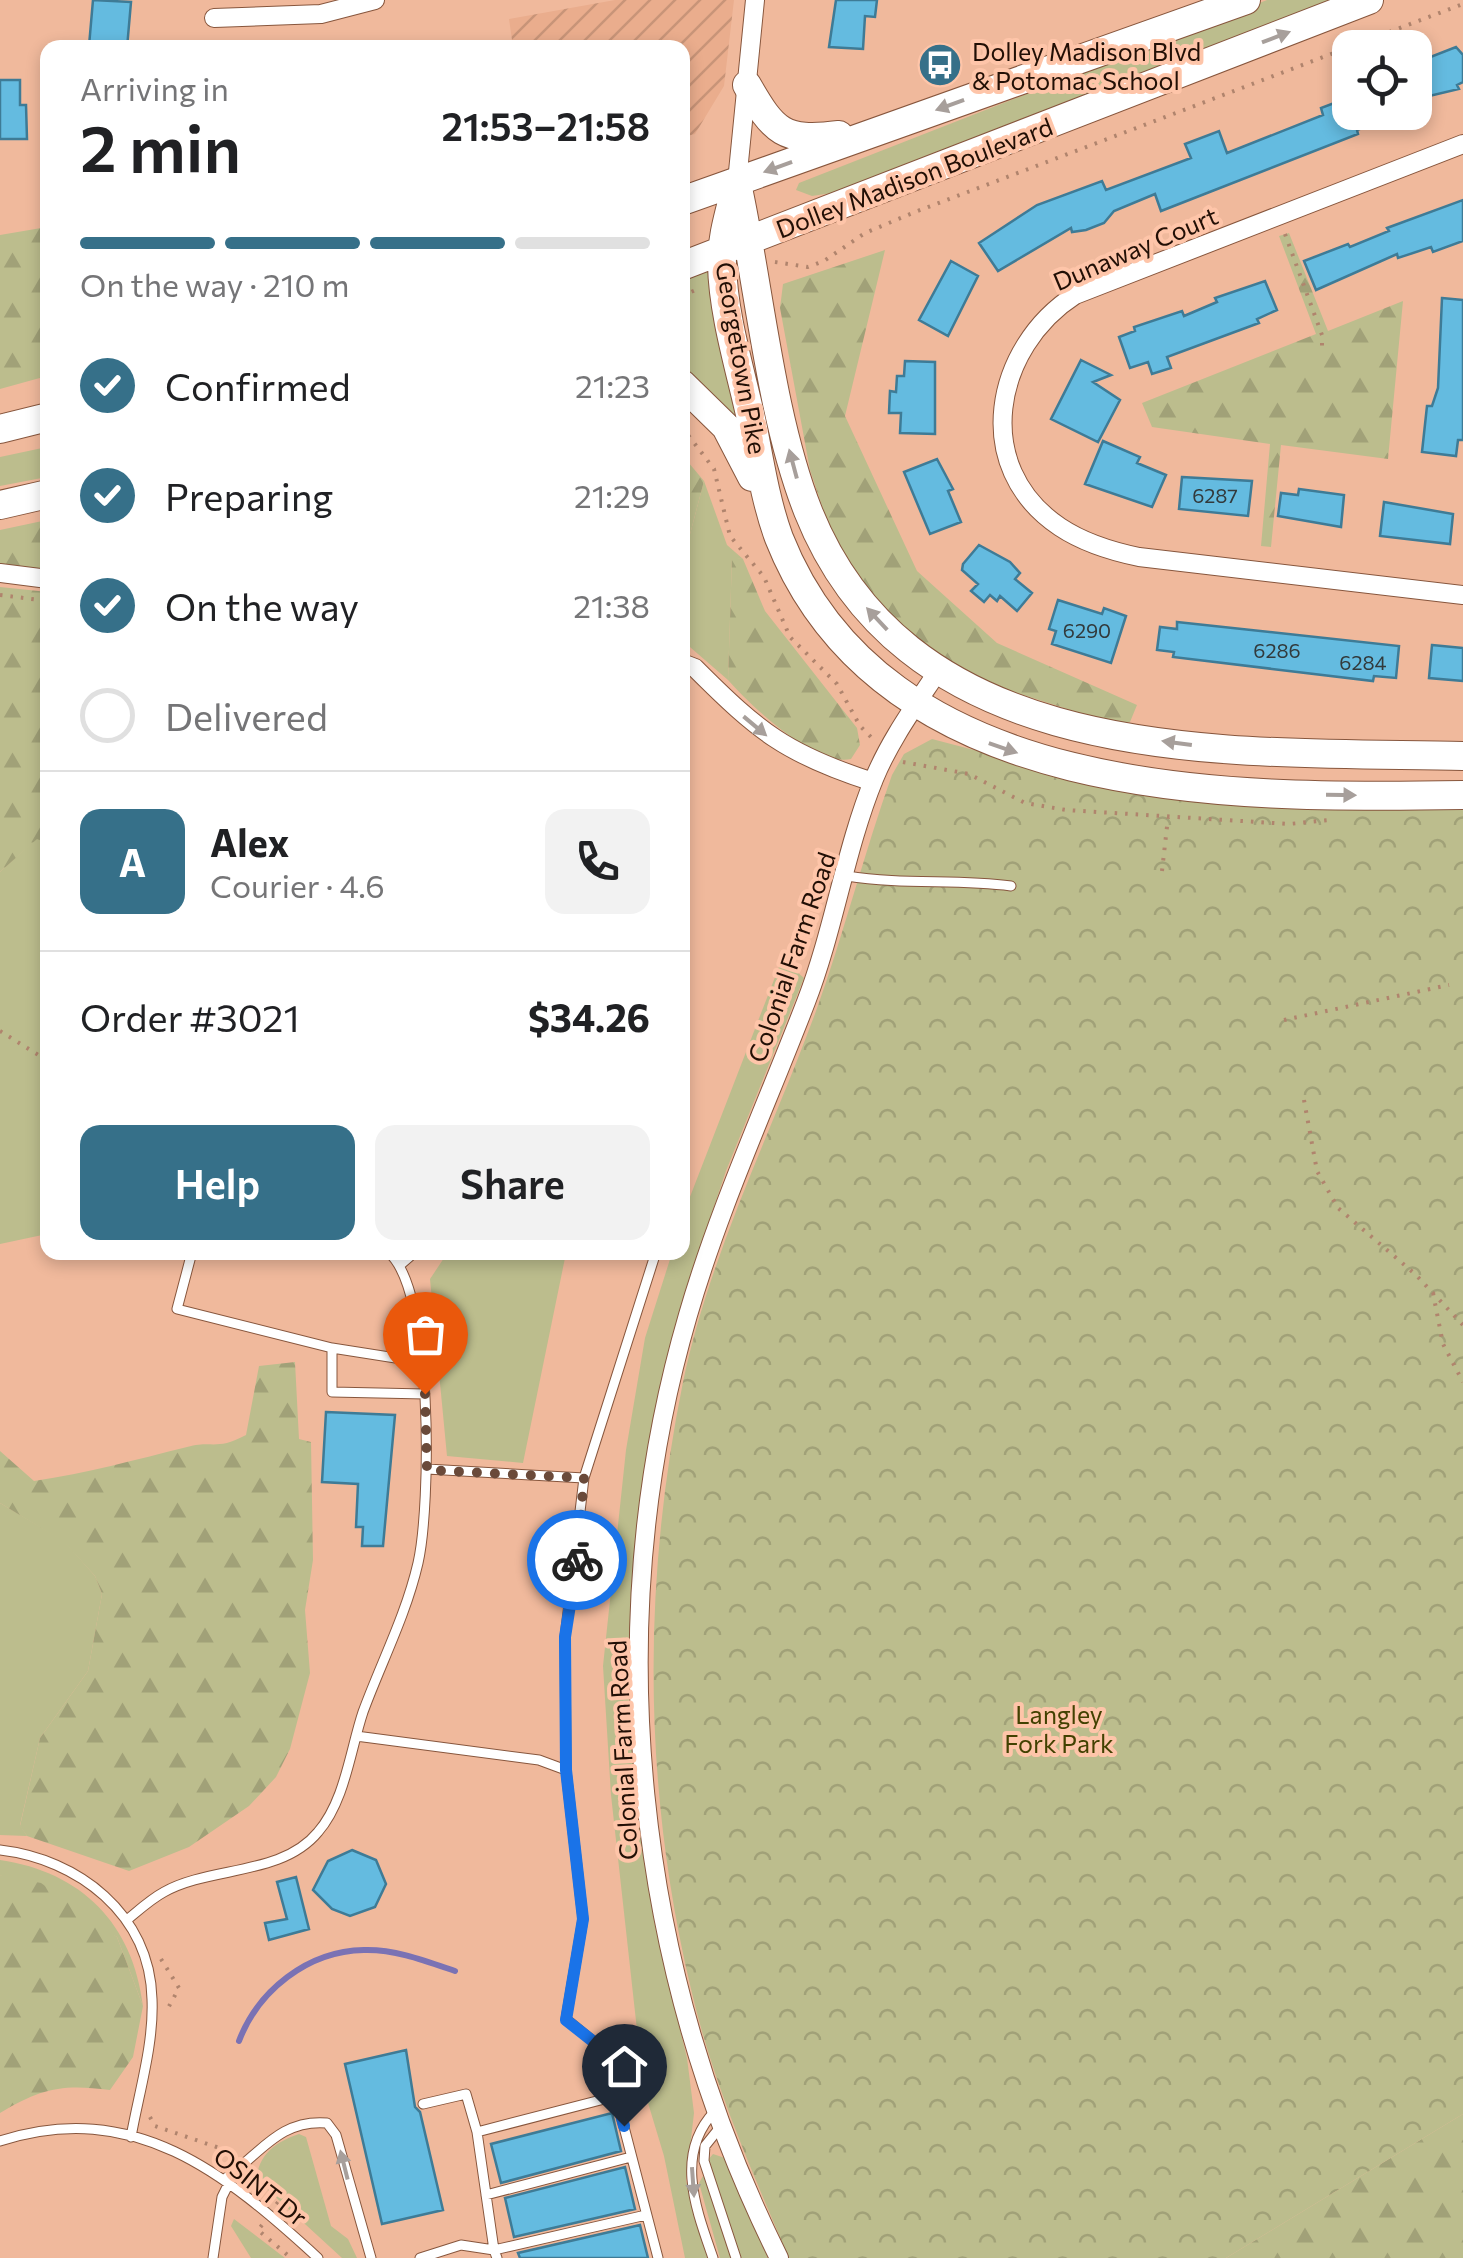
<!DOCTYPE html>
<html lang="en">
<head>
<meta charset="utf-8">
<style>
  body { margin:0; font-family:Commissioner,sans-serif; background:#f2f2f2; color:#202124; height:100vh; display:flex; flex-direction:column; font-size:38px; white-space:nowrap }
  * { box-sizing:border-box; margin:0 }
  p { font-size:32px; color:#757577 }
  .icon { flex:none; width:55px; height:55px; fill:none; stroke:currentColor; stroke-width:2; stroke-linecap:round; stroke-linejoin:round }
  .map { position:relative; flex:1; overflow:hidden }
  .sheet { position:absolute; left:40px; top:40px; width:650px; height:1220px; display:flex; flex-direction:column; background:#fff; border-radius:20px; box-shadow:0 5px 15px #0003 }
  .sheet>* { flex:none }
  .buttons { position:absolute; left:1332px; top:30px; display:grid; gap:20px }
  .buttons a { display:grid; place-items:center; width:100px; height:100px; border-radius:20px; background:#fff; box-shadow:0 5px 15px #0003; font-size:50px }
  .pin { position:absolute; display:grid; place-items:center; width:85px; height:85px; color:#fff; margin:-102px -42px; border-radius:50% 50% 50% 0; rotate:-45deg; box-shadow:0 0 10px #0007 }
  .pin .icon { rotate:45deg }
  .courier { position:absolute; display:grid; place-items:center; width:100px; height:100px; margin:-50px; border:8px solid #1a73e8; border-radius:50%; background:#fff; color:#222; box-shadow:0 2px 12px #0007 }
  .head em { font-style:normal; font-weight:600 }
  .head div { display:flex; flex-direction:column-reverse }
  .head { display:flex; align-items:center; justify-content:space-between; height:170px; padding:0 40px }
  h1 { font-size:65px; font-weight:600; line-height:75px }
  .bar { display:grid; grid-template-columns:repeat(4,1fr); gap:15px 10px; align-content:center; height:120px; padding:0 40px }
  .bar i { height:12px; border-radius:8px; background:#e0e0e0 }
  .bar .selected { background:#367089 }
  .bar p { grid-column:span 4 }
  .line { display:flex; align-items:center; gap:25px; padding:0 40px; border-top:2px solid #e0e0e0 }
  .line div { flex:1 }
  .round { display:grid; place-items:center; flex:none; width:105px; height:105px; border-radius:20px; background:#f2f2f2 }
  ol { padding:0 40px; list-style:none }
  li { display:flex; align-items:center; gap:30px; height:110px }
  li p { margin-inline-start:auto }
  li .icon { padding:10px; border-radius:50%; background:#367089; color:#fff; stroke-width:4 }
  li:last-child { color:#757577 }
  li i { width:55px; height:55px; border:5px solid #e0e0e0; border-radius:50% }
  .action { display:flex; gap:20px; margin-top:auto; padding:20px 40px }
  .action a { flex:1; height:115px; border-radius:20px; background:#367089; color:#fff; font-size:40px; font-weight:600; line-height:115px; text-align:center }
  .action a+a { background:#f2f2f2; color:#202124 }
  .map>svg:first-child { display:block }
  .industrial { fill:url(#industrial-furrows) }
  .green { fill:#bcbd8d }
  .forest { fill:url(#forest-firs) }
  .park { fill:url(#park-crowns) }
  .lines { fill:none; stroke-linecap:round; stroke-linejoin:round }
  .stream { stroke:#7a72b4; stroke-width:6 }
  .building { fill:#64bbe0; stroke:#3e7b96; stroke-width:2.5 }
  .service-casing { stroke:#87563d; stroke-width:11 }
  .minor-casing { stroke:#87563d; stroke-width:20 }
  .primary-casing { stroke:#87563d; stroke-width:30 }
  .path { stroke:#b0846d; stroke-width:4; stroke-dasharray:2.5 8; stroke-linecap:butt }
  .service { stroke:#fff; stroke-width:9 }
  .minor { stroke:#fff; stroke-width:18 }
  .primary { stroke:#fff; stroke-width:28 }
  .oneway { fill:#a79f9b }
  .done { stroke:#6a4a3a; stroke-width:10; stroke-dasharray:0 18 }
  .route { stroke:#1a73e8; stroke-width:12 }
  .labels { text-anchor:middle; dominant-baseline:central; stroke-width:8; stroke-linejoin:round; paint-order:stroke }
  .number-label { font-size:20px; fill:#323a3c }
  .poi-label { font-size:25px; fill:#220f05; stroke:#fec5a9; text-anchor:start }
  .street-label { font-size:25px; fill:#220f05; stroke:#fec5a9 }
  .park-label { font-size:25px; fill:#424101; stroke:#fec5a9 }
</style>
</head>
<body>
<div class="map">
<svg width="1463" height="2258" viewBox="0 0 1463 2258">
  <defs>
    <pattern id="industrial-furrows" width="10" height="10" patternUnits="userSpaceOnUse" patternTransform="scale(2.5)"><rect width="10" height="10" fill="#eaad8d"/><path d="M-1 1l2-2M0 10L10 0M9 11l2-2" fill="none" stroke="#c89478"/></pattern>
    <pattern id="forest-firs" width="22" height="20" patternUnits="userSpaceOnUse" patternTransform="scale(2.5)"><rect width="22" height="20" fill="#bcbd8d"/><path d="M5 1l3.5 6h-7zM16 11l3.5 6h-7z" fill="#a1a178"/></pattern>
    <pattern id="park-crowns" width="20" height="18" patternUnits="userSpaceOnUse" patternTransform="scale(2.5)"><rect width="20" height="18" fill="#bcbd8d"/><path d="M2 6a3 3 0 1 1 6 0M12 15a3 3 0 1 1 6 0" fill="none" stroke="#a1a178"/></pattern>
  </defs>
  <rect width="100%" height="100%" fill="#f0b99c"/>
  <path class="industrial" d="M615,0H734L724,86L695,134L683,137L682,48L513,47L509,19Z"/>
  <path class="green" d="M1267,0H1337L832,193L812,196L796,190L799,183Z
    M716,265L752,457L683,372V279Z
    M47,447V477L0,486V457Z
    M704,481L727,545L743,559L732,558L728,680L683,641V561Z
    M37,838L47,843V1234L0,1244V872Z
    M782,959L804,978L726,1171L683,1299L655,1419L637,1548L629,1673L638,1806L655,1926L687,2058L694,2113L686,2181L709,2258H685L664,2156L633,2053L638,2039L611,1795L603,1666L626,1450L645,1338L672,1253L682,1252L683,1220L688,1202Z
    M448,1252L572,1253L565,1258L523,1463L447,1456L430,1279Z
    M0,1503L64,1541L95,1576L102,1594L88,1671L40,1738L20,1825L27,1836L0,1835Z
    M0,1860C82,1872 133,1924 143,2006L117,1937L0,1875Z
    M299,2134L306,2137L331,2226L348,2239L357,2258H342L257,2180C257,2155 277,2141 299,2134Z
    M713,2154L725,2158L768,2258H741L708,2160Z
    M703,2176L705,2179L731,2258H720L699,2183Z
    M234,2219L285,2258H251L231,2226Z"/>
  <path class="forest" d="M47,227V376L0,389V235Z
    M1289,233L1328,331L1403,301L1388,459L1281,445L1271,547L1261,546L1270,444L1152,427L1142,403L1316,334L1279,236Z
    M885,250L845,416L917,571L997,643L1137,705L1130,722L1111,723L963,676L910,636L861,586L830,530L810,470L780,308L783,284Z
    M683,456L704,481L683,561Z
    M47,520V573L0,567V530Z
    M732,557L743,559L765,611L857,728L860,745L851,759C815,767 751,706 728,680Z
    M0,587L48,592L47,843L37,839L0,872Z
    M295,1362L299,1439L311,1442L313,1560L305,1610L310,1673L290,1749L276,1777L249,1806L189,1847L129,1871L27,1836L20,1826L40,1738L88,1671L102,1594L95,1576L64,1542L0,1503V1451L34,1481C87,1473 135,1460 187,1447C213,1440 216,1451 246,1435L259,1366Z
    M0,1875L41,1883L117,1937L143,2006L133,2057L110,2090C62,2084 42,2088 0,2113Z
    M1463,2114V2258H1226Z"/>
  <path class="park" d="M932,739L1054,771L1463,801V2114L1226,2258H789C752,2172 712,2081 691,1989C643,1788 642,1584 683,1382C710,1253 771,1134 816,1011C844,933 864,853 892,775L904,754Z"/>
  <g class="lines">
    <path class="stream" d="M239,2041C258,1991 307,1951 364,1950C395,1949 426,1961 455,1971"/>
  </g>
  <path class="building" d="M93,0L131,2L127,48L89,46Z
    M836,0H877L875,17L865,16L863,49L829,47Z
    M1456,47L1463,55V82L1457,85L1459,89L1425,97L1415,63Z
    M0,80H20V105H26L27,139H0Z
    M1350,97V112L1398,114L1357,130L1358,134L1161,211L1155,194L1114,211L1104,223L1086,230L1072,232L1071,228L998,271L979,243L1037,205L1102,181L1106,190L1191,158L1185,144L1219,131L1227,153L1323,115L1321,108Z
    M1463,200V241L1433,252L1431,247L1398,258L1397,254L1316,290L1304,261L1348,244L1350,247L1389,231L1387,228Z
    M951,261L978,276L948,336L919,320Z
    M1265,281L1277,310L1257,319L1259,323L1167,357L1171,368L1152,374L1148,362L1130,368L1119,337L1135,331L1134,327L1182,311L1184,316L1217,302L1215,298Z
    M1442,298L1463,300V440H1458L1456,456L1422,452L1427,406H1432L1438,388Z
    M1081,360L1111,375L1093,382L1120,400L1098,442L1051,419Z
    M905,361L935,362V434L900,433L901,413H889L890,391L896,392L897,376H904Z
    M1103,441L1140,457L1137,463L1166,475L1152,507L1085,484Z
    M937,459L953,489L948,491L961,522L930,534L904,472Z
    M1182,477L1252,481L1248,516L1179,509Z
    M1299,489L1344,495L1341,527L1278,516L1281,493L1298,495Z
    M1384,502L1453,514L1450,544L1380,536Z
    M979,545L1010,562L1020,573L1015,579L1032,593L1017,611L1000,596L997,601L990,595L984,602L971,591L978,584L962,570L963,564Z
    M1058,600L1102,614L1104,608L1126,616L1111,663L1052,644L1056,631L1049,629Z
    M1177,622L1399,646L1396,678L1374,676L1373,681L1173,657L1174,652L1157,650L1160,627L1177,629Z
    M1432,645L1463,648V681L1429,678Z
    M326,1412L395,1415L383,1546H362L363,1527H356L358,1484L322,1482Z
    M352,1850L376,1860L386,1884L375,1907L350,1916L332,1909L313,1890L328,1861Z
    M296,1877L309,1929L269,1940L265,1923L287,1919L277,1882Z
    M406,2050L415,2107L420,2112L443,2210L382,2224L345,2064Z
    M612,2113L621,2151L501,2183L491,2144Z
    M625,2167L635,2209L514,2237L505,2198Z
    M640,2225L648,2258H520L518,2253Z"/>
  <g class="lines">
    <g class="service-casing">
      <path id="service" d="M847,876C903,885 956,879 1011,886
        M192,1252L177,1309L332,1348V1392L425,1394
        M400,1265L415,1252
        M332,1348L421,1362
        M427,1469L584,1478
        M356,1736L539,1760L566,1770L583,1919L566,2019L604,2050L658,2258
        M566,1770L565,1637L584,1478L656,1252
        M0,1850C78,1859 150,1914 152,1999C154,2044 139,2092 131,2137
        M128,1919C139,1910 151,1899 164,1892C210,1866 282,1876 318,1832C345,1801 350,1751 363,1712C381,1663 406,1615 418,1563C431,1506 434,1289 388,1252
        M423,2104L466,2094L477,2132L616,2096
        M721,2126L705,2146L704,2161L736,2258
        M477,2132L494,2250L646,2215
        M0,2141C134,2098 225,2173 318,2258
        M226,2178C261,2153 280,2119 327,2123L336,2135L371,2258
        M486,2195L631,2157
        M213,2258L222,2197L230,2181
        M420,2258L461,2245L494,2250L497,2258
        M713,2258C696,2209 674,2154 715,2111"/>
    </g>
    <g class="minor-casing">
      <path id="minor" d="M214,18L321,14L375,0
        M1463,144L1075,295C994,347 970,467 1060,527C1084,543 1110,551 1139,557L1463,595
        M737,182L755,0
        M0,573L48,579
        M682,663L695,668C759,732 786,754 873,782
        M779,2258C635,1969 597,1627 688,1315C719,1208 766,1106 806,1002C834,930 845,850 874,779C890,740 915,706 938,671"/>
    </g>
    <g class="primary-casing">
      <path id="primary" d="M747,85C774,132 783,142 839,135
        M737,182C731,208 721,237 722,264C723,317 742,375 753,428C760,464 766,503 779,538C883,801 1227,799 1463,795
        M739,193C760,294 771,417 808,511C912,772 1231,751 1463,756
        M682,201L1246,0
        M682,266L1369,0
        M682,384L726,427L752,477
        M0,429L48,417
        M0,505L48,494"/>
    </g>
    <path class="path" d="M1285,234L1322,335V348
      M775,262L808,267L824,261L865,233L915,212L1463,4
      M682,296L700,288
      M682,427L714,469L730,536L764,577L790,637L837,684L860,726L875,741
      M0,595L48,601
      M903,762L969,774L1025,803L1066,810L1289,824L1329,820
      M1162,871L1168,818
      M1284,1020L1449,985
      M0,1031L48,1061
      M1304,1100L1317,1171L1338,1208L1415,1274L1463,1325
      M1433,1293L1443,1344L1463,1382
      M161,1959L179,1988L167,2010
      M150,2117L155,2126L234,2153
      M256,2173L282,2197L276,2205
      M262,2225L258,2230L291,2258"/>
    <use href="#service" class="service"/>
    <use href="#minor" class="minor"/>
    <use href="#primary" class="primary"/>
  </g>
  <defs><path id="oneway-solid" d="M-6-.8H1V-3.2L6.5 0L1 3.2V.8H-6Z" transform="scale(2.5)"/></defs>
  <g class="oneway">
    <use href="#oneway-solid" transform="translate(1276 37) rotate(-21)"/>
    <use href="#oneway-solid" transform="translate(950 105) rotate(160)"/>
    <use href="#oneway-solid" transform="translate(778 167) rotate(160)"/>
    <use href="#oneway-solid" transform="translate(793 464) rotate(-105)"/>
    <use href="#oneway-solid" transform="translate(877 619) rotate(-133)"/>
    <use href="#oneway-solid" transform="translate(755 726) rotate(40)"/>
    <use href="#oneway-solid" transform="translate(1177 743) rotate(-172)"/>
    <use href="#oneway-solid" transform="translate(1003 748) rotate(19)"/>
    <use href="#oneway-solid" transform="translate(1341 795) rotate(1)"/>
    <use href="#oneway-solid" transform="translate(344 2165) rotate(-104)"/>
    <use href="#oneway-solid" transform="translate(693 2182) rotate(86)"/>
  </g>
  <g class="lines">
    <path class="done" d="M425,1394L427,1470L584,1478L577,1560"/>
    <path class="route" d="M577,1560L565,1637L566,1770L583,1919L566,2020L604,2050L624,2126"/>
  </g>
  <defs>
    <g id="bus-disc" transform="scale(2.25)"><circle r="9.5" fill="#367089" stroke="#fec5a9"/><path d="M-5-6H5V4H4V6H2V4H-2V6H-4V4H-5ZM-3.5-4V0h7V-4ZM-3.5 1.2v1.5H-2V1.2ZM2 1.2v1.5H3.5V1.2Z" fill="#fff"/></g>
  </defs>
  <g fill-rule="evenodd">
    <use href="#bus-disc" x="940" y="65"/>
  </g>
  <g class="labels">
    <g class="number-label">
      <text x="1215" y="495">6287</text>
      <text x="1087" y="630">6290</text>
      <text x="1277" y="650">6286</text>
      <text x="1363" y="662">6284</text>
    </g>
    <g class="poi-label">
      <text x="972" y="51">Dolley Madison Blvd<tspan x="972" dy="29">&amp; Potomac School</tspan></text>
    </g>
    <g class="street-label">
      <text transform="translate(914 177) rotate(-21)">Dolley Madison Boulevard</text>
      <text transform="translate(1135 248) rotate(-23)">Dunaway Court</text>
      <text transform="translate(742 358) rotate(80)">Georgetown Pike</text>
      <text transform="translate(791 957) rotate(-71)">Colonial Farm Road</text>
      <text transform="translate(622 1750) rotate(-93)">Colonial Farm Road</text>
      <text transform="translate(261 2186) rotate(38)">OSINT Dr</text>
    </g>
    <g class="park-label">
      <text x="1059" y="1714">Langley<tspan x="1059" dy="29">Fork Park</tspan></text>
    </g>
  </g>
</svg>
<div class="buttons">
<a><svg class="icon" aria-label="locate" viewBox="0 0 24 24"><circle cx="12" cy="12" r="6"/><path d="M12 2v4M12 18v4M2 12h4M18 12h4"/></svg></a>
</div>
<div class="pin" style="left:425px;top:1394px;background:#ea580c"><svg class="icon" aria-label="bag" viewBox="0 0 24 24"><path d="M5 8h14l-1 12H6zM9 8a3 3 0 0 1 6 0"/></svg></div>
<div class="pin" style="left:624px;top:2126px;background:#1f2937"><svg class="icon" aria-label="home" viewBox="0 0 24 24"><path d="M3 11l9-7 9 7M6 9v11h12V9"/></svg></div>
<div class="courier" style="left:577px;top:1560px"><svg class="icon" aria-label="bike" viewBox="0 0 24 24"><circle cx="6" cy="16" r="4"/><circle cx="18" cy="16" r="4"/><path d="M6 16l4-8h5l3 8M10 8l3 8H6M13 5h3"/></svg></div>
<section class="sheet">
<div class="head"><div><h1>2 min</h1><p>Arriving in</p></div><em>21:53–21:58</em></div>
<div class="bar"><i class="selected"></i><i class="selected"></i><i class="selected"></i><i></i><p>On the way · 210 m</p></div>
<ol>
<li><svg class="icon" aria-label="check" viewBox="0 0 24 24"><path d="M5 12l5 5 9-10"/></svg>Confirmed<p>21:23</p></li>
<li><svg class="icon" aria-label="check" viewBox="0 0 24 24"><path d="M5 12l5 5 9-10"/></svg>Preparing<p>21:29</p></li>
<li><svg class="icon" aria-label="check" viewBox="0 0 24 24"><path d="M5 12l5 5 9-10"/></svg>On the way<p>21:38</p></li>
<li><i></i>Delivered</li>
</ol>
<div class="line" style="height:180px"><b class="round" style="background:#367089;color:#fff">A</b><div><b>Alex</b><p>Courier · 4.6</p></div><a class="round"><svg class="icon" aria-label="phone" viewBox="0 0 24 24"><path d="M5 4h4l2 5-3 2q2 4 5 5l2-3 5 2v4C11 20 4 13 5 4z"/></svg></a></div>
<div class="line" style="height:130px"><div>Order #3021</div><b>$34.26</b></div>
<div class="action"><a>Help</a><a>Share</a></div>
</section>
</div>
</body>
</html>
